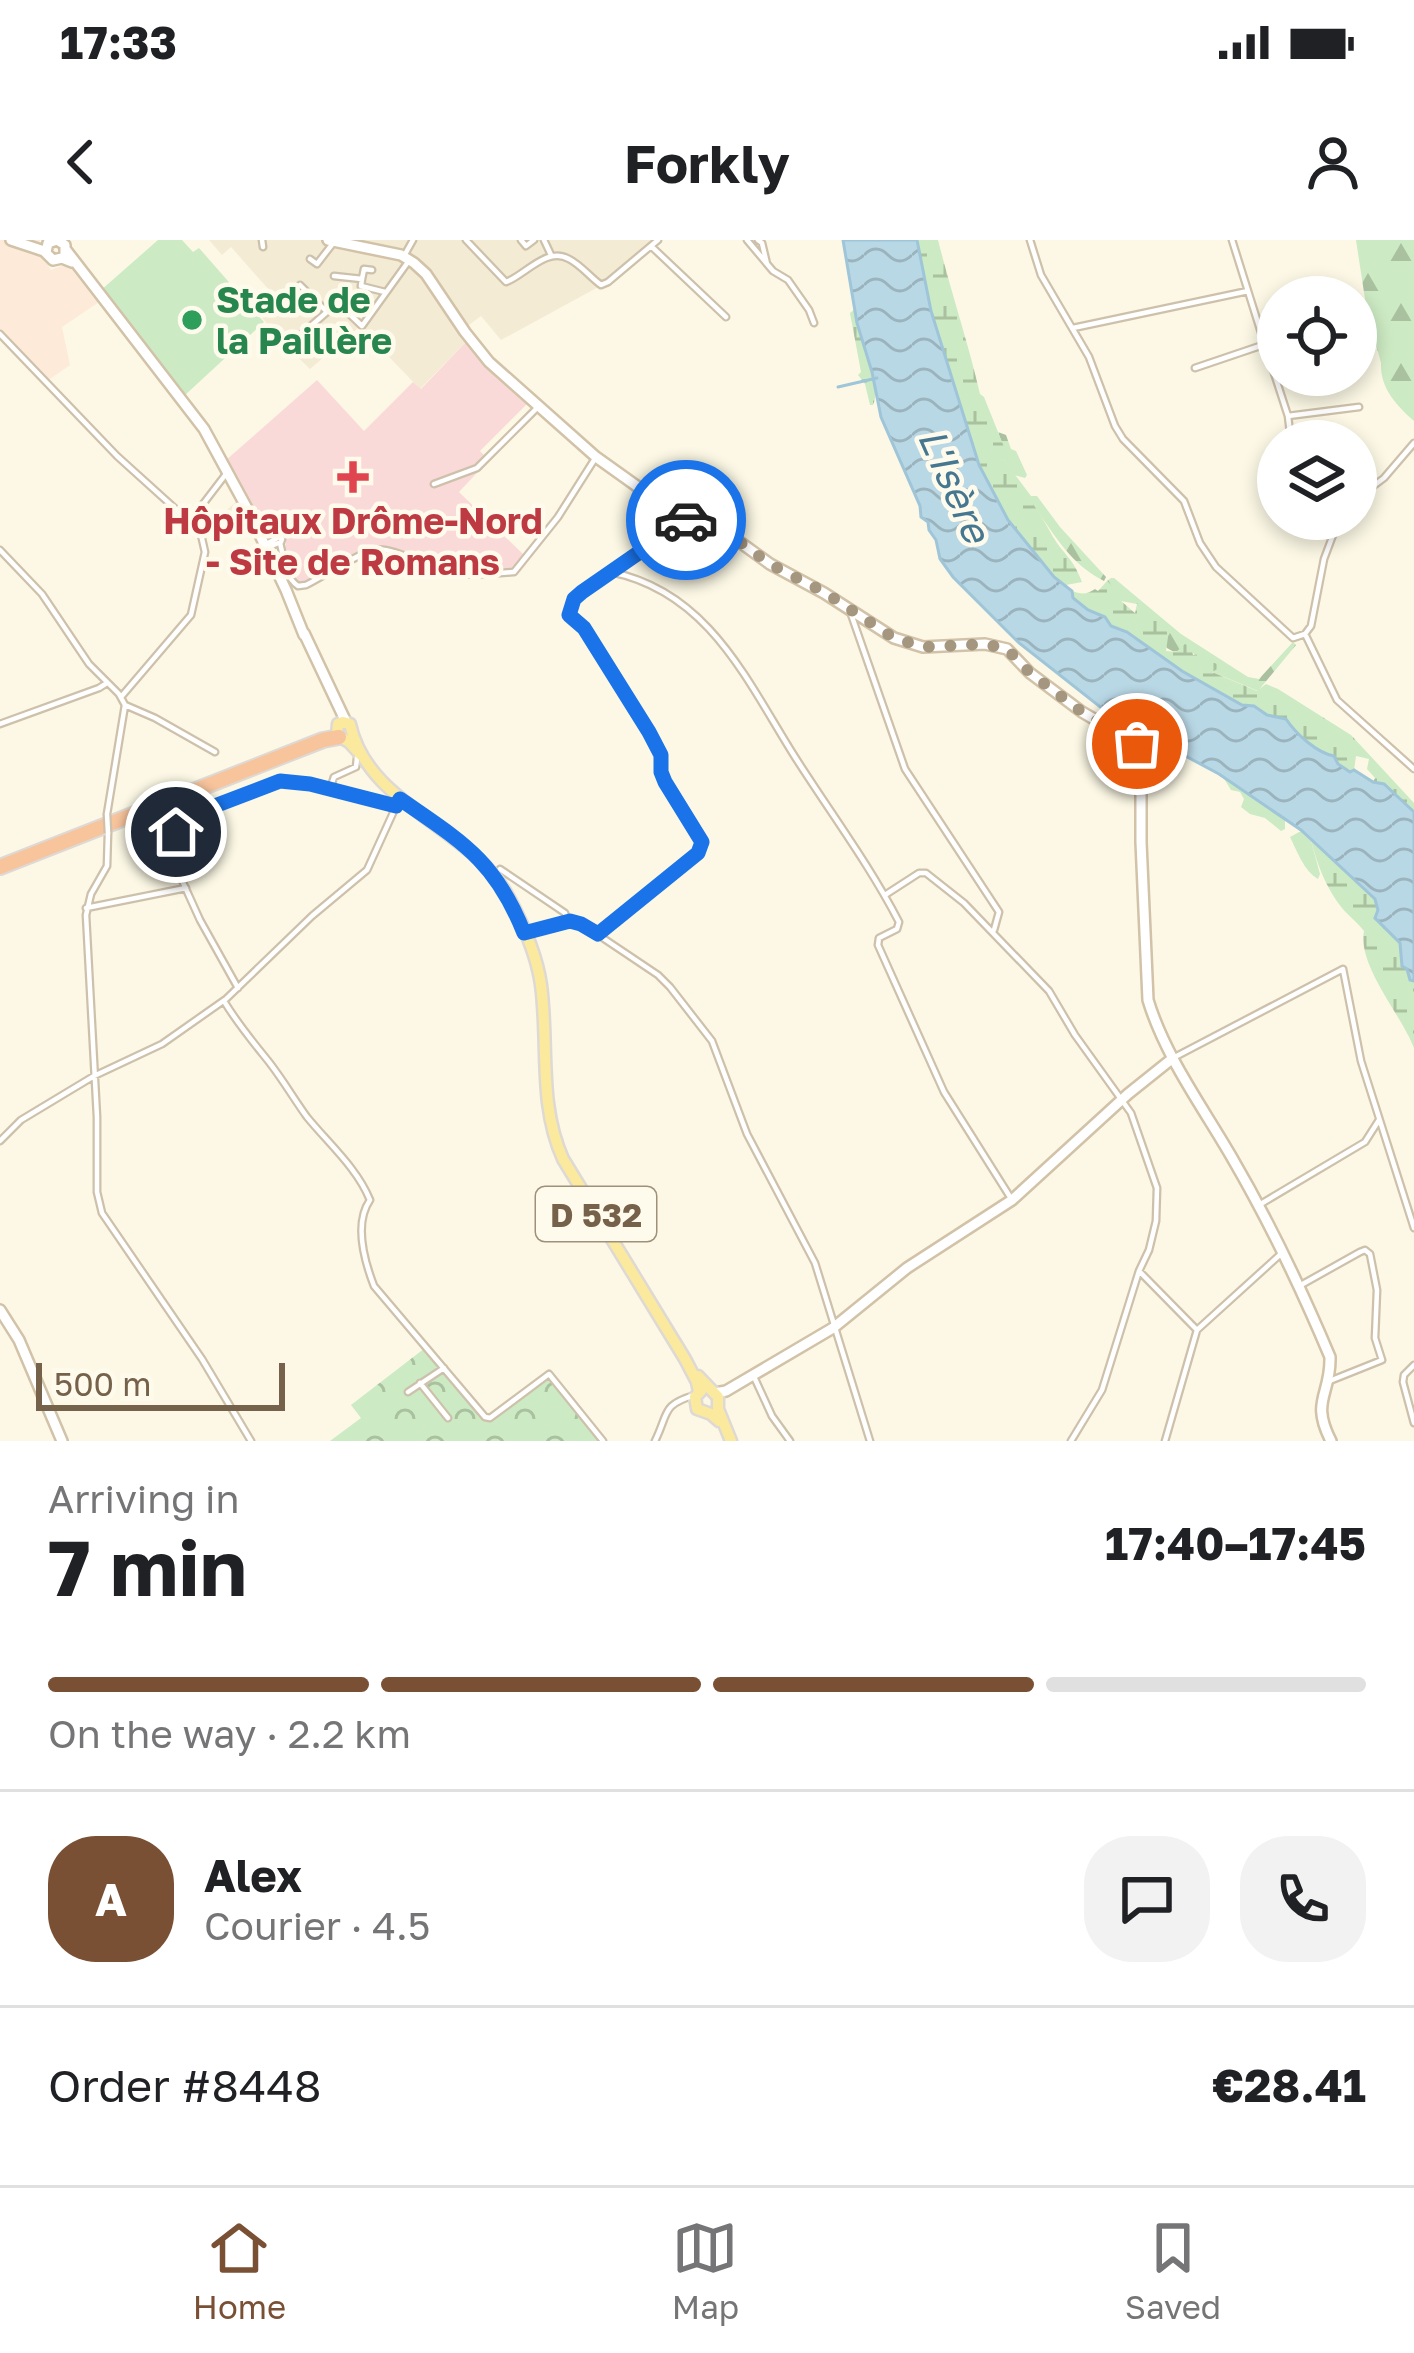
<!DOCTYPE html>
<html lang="en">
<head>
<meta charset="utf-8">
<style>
  body { margin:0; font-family:"Golos Text",sans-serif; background:#f2f2f2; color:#202124; height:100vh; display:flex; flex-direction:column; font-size:45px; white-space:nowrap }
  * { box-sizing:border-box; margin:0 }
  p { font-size:39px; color:#757577 }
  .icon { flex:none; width:66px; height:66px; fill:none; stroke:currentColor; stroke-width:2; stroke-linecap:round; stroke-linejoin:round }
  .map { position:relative; height:1201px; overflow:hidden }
  .panel { display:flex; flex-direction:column; background:#fff; flex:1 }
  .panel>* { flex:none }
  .tools { position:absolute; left:1257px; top:36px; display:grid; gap:24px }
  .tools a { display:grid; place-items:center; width:120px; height:120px; border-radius:50%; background:#fff; box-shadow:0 6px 18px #0003; font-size:60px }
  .scale { position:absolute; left:36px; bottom:30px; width:249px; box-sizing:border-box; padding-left:12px; border:6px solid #76624a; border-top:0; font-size:33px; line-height:42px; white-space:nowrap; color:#76624a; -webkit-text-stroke:9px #fffbec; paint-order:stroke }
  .pin { position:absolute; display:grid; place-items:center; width:102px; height:102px; color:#fff; margin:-51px; border:6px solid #fff; border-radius:50%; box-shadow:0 3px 12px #0007 }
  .courier { position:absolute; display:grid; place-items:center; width:120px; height:120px; margin:-60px; border:9px solid #1a73e8; border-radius:50%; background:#fff; color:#222; box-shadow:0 3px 15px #0007 }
  .overview em { font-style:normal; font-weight:700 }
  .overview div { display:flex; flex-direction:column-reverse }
  .overview { display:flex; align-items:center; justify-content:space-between; height:204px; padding:0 48px }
  h1 { font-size:78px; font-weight:700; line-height:90px }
  .bar { display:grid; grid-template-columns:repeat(4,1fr); gap:18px 12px; align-content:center; height:144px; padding:0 48px }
  .bar i { height:15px; border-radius:9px; background:#e0e0e0 }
  .bar .selected { background:#7a5035 }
  .bar p { grid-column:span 4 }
  .line { display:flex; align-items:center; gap:30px; padding:0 48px; border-top:3px solid #e0e0e0 }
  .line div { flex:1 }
  .round { display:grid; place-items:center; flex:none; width:126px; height:126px; border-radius:48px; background:#f2f2f2 }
  .status { display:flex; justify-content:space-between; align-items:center; height:84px; padding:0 60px; background:#fff; direction:ltr }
  .status svg { height:33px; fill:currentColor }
  header { display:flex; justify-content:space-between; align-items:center; height:156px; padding:0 48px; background:#fff; font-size:54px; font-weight:700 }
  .tabs { display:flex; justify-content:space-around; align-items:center; height:168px; border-top:3px solid #e0e0e0; background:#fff; font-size:33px; color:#757577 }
  .tabs a { display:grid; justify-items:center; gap:6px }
  .tabs .selected { color:#7a5035 }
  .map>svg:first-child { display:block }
  .residential { fill:#f4ebd4 }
  .commercial { fill:#fdead9 }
  .medical { fill:#fadad8 }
  .forest { fill:url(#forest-firs) }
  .wetland { fill:url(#wetland-marsh) }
  .park { fill:url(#park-crowns) }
  .pitch { fill:#cceac3 }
  .water { fill:url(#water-waves); stroke:#9fc5d8; stroke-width:3 }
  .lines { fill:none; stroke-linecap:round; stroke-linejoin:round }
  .stream { stroke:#9fc5d8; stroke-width:3 }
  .street-casing { stroke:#cec1ab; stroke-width:9 }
  .secondary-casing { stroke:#d1c2a8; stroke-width:14 }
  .primary-casing { stroke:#ded9d4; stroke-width:15 }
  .highway-casing { stroke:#ded9d4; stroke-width:18 }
  .street { stroke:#fff; stroke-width:4.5 }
  .secondary { stroke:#fff; stroke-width:9 }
  .primary { stroke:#fbea9d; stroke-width:10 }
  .highway { stroke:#f7c49c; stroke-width:14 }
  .street-bridge-casing { stroke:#cec1ab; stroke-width:9; stroke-linecap:butt }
  .street-bridge { stroke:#fff; stroke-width:4.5 }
  .done { stroke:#a59680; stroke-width:12; stroke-dasharray:0 21.6 }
  .route { stroke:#1a73e8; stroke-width:15 }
  .leisure-dot { fill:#2e9e5b; stroke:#fffbec; stroke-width:4.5 }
  .health-dot { fill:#e0444e; stroke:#fffbec; stroke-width:4.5 }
  .labels { text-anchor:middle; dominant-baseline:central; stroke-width:9; stroke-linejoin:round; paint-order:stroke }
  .shield { fill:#fffbec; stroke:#9f907b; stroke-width:3 }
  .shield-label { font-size:33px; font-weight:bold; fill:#76624a }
  .leisure-label { font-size:36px; font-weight:bold; fill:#27864d; stroke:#fffbec; text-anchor:start }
  .health-label { font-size:36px; font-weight:bold; fill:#be3a42; stroke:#fffbec }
  .water-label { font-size:39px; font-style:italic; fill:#467791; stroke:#fffbec }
</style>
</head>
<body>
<div class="status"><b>17:33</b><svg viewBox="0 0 49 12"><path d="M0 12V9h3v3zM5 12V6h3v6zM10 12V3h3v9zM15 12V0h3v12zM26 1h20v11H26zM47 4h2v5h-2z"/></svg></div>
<header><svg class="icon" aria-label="back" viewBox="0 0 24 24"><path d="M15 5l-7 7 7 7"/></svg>Forkly<svg class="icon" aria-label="person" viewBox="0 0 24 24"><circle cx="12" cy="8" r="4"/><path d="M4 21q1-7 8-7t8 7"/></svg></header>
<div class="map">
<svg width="1414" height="1201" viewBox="0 0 1414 1201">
  <defs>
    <pattern id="forest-firs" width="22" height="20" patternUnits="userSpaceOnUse" patternTransform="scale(3)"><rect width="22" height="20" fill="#cceac3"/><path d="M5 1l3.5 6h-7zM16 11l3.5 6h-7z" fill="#aac1a0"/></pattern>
    <pattern id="wetland-marsh" width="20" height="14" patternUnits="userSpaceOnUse" patternTransform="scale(3)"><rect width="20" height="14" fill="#cceac3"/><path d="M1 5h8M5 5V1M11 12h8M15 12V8" fill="none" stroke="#aac1a0"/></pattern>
    <pattern id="park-crowns" width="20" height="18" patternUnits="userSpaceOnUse" patternTransform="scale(3)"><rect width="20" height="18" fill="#cceac3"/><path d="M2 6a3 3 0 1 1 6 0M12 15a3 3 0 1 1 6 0" fill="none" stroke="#aac1a0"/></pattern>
    <pattern id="water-waves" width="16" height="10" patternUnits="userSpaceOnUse" patternTransform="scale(3)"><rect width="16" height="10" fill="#b9d8e6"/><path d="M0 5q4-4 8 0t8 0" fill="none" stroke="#9bb3bc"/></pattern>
  </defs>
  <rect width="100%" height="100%" fill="#fcf8e5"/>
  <path class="residential" d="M209,0H657L602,45L501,100L481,76L465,88L467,101L420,149L362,89L358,88L310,129L279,99L256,70L270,51L231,7L222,15Z
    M236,262L243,277L230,293L203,295L202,292Z"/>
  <path class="commercial" d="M0,0H40L38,12L51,30L69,23L99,62L62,87L70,125L47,141L0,92Z"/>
  <path class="medical" d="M467,101L483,122L529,162L480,211L489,220L459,252L525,316L514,330L483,333L436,327L391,308H374L301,345L291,339L284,314L286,302L283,294H271L262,288L225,221L317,140L364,191L413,142L421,149Z"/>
  <path class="forest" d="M1356,0H1414V181C1396,165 1380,148 1381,123L1367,72Z
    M998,192L1006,195L1011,209L1016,211L1027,235L1025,238L1014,235L1004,220L983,223L981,220L1005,212Z
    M1031,256H1037L1060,287L1106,337L1104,341C1068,323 1053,291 1029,260Z
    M1111,338H1114L1181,394L1248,437L1259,439L1293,402L1296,405L1258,451L1210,431L1190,410L1174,412L1167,408L1137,364L1121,361L1107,341Z
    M1223,537L1285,580V589L1281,591L1265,578L1250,574L1241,567L1244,559L1240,552L1231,550Z
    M1301,591L1311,601L1320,634L1318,639C1304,631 1297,611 1290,597Z"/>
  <path class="wetland" d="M917,0H938C951,52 968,102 980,154L984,157L1006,212L982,221L1004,220L1031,256L1030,260C1039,272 1046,284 1053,297C1065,316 1073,318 1082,342L1066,345L1054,337L1008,280L979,225L931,71Z
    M855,69C859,96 883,141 873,165H870L865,144L858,135L861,132L850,73Z
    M1107,341L1120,353L1121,361L1135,373L1137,364L1166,388L1168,397L1166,411L1176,412L1185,404L1191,407L1193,415L1201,414L1221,427L1212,432L1257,451L1266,444L1278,449L1351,495L1414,563V572L1384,544L1373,542L1375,538L1367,529L1369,519L1356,516L1354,530L1350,532L1342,528L1293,489L1286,479L1267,475L1254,466L1242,465L1182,431L1127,392L1111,386L1105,377L1088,370L1072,357V351C1081,354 1086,355 1095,349L1098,351Z
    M1311,601L1375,659L1378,671L1375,679L1400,703L1402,725L1407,729L1410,740L1414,741V808C1402,776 1357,725 1364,691C1357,682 1349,676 1342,668C1326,648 1318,626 1311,601Z"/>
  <path class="park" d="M425,1108L487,1182L546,1136L550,1137L600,1201H330L361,1178L351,1165Z"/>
  <path class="pitch" d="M158,0H182L193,12L199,8L264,82L184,156L100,51Z"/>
  <path class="water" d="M843,0H917L931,71L979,225L1008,280L1054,337L1072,351L1073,358L1088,370L1105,377L1111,386L1127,392L1182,431L1242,465L1254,466L1267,475L1286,479C1296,494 1317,513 1334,516L1338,524L1350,532L1354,530L1373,542L1384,544L1414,572V741L1410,740L1407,729L1402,726L1400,703L1375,678L1378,670L1375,659L1301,590L1219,534L1113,477L1019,403L953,337L940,319L936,300L929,290L928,282L921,277L920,266L881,177L872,132L857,83Z"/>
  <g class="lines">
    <path class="stream" d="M838,147L877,138"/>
    <g class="street-casing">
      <path id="street" d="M262,0L263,7
        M466,0L506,42C525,35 547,6 569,19C581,25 590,37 601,45L608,42L658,0
        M521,0L526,6L534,0
        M544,0L551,15
        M747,0L773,31L788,40L809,70L814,83
        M758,0L762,3L767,24
        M1030,0L1041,35L1089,117L1115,186L1123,199L1184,261L1200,303L1216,327L1293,398L1305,394L1311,386L1324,319L1339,279
        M652,7L726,77
        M404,16L413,0
        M310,19L317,24L334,2
        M334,36L362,39L361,46L385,52
        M362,39L364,29L372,30
        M300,45L327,72
        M1073,88L1248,51
        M0,94L117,216L190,282L197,285
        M1264,102L1288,176L1291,201
        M289,105L335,65H340L362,86L408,22
        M1195,128L1260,106L1264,102L1232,0
        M1288,176L1359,167
        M434,244L477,228L539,166
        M1356,259L1384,238L1414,203
        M280,303C284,318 284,336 298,346L306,345C326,335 354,315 375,310C392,306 427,328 447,332C469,336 491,334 514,332L558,277L596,217
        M265,305L279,297L282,299L281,302L266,308
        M0,310L42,354L89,424L119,454L125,465L155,478L215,512
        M611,332C709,352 747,441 795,517C830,572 869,624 899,682L897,689L879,698L878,705L944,852L1012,960
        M851,374L905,529L999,672L994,690
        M1306,396L1337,460L1414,529
        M121,457L191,375L205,312L197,277L200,268L226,234
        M0,484L99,448L107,443
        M330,549L334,537L356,527L357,518
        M107,574L125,465
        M108,593L107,626L91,654L86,675L97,877V952L102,973L202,1119L251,1201
        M500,629L565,673L567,682
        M885,655L919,633H926L964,663L1049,751L1075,795L1131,873L1157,948L1156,981L1149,1010L1139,1031L1102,1150L1071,1201
        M86,668L186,648
        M527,692L553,688L567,682L582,684L658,735L670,747L712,801L747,894L815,1023L870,1201
        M598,694L698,612L702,602L666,541L661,532V515L649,492L584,388L569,375L574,359L582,352L683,281L690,278L705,282
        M238,748L200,680L171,616L179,582L189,575L280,541L310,544L396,566
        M224,761C237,783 253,802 269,822C283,840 294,859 307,877C329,904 357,928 370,960C354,983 364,1020 374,1046L485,1177L490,1178L549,1134L603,1201
        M1173,818L1343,729L1361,821L1414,988
        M0,901L21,880L94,836L162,804L226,759L312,676L367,630L398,562
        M1259,965L1365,902L1379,880
        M1139,1031L1197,1090
        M1301,1045L1360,1012L1365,1010L1370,1014L1377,1050L1375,1098L1382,1120L1327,1142
        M1414,1125L1404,1135L1403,1142L1414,1183
        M755,1139L772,1176L790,1201
        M420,1143L448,1178
        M408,1152L444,1128
        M655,1201C669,1173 661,1165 695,1155
        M1165,1201L1197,1090L1283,1012"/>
    </g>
    <g class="secondary-casing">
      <path id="secondary" d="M11,0L44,11L53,20L62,18L72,22
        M328,0L401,15L414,23L426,34L465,92L489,122L596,217L638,247L708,279L770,324L824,353L894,398L923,407L985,404L1007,409L1030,433L1082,472L1137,504L1141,512V602L1148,760C1165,816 1202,866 1231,916C1269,981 1301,1048 1330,1117C1331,1156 1310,1160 1331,1201
        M66,10L204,189L249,272L286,350L304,395
        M46,12L48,3L57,0L65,5V14
        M304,393L346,482
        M0,1070L19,1100L62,1201
        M715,1153L726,1151L833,1088L907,1028L1012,960L1128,854L1173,818"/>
    </g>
    <g class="primary-casing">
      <path id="primary" d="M361,515L349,502L337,495L338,484L343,482L350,484C368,567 471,586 509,658C523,684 537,716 541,745C549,804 538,864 563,919L685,1119L697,1142L699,1152
        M698,1136L718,1157V1169L731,1201
        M701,1151L695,1157L697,1169L711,1174L719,1181"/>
    </g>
    <g class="highway-casing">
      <path id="highway" d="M0,627L323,500L339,497"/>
    </g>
    <use href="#street" class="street"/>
    <use href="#secondary" class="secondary"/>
    <use href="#primary" class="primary"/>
    <use href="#highway" class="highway"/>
    <g class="street-bridge-casing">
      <path id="street-bridge" d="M107,574L108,593"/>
    </g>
    <use href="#street-bridge" class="street-bridge"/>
  </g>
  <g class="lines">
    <path class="done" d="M686,280L705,282L708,279L770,324L824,352L894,398L923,407L985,404L1007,409L1030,433L1082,472L1137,504"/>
    <path class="route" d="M176,592L183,578L280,541L310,544L396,566L400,559C462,602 495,620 524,693L570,681L581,684L598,694L698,613L702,602L665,542L661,532V515L649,492L584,388L569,375L574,359L582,352L686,280"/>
  </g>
  <circle class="leisure-dot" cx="192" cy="80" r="12"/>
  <path class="health-dot" d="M347 219h12v12h12v12h-12v12h-12v-12h-12v-12h12z"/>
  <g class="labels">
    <rect class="shield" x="536" y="947" width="120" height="54" rx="9"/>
    <g class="shield-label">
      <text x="596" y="974">D 532</text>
    </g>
    <g class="leisure-label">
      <text x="216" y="59">Stade de<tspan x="216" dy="41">la Paillère</tspan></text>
    </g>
    <g class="health-label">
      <text x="353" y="280">Hôpitaux Drôme-Nord<tspan x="353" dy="41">- Site de Romans</tspan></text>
    </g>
    <g class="water-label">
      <text transform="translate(955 245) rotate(66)">L'Isère</text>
    </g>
  </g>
</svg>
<div class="tools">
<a><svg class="icon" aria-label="locate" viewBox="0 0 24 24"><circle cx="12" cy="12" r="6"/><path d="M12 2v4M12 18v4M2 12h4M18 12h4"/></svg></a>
<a><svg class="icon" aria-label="layers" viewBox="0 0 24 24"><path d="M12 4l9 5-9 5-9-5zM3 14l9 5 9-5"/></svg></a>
</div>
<div class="scale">500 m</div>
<div class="pin" style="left:1137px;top:504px;background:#ea580c"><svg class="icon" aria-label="bag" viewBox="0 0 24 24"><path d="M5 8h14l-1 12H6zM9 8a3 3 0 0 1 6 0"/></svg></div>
<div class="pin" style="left:176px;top:592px;background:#1f2937"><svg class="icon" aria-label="home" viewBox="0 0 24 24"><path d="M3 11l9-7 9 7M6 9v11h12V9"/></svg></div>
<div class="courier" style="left:686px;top:280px"><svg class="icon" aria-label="car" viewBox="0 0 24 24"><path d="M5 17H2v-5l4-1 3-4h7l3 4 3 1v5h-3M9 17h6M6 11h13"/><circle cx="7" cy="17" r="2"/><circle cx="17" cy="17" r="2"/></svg></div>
</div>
<section class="panel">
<div class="overview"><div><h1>7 min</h1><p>Arriving in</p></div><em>17:40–17:45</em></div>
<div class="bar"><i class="selected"></i><i class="selected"></i><i class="selected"></i><i></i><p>On the way · 2.2 km</p></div>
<div class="line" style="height:216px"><b class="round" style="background:#7a5035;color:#fff">A</b><div><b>Alex</b><p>Courier · 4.5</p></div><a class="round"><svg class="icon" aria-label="chat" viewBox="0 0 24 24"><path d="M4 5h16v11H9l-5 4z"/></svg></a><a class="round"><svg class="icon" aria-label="phone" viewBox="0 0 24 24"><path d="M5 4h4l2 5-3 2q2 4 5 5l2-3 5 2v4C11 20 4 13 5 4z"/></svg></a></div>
<div class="line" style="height:156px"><div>Order #8448</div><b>€28.41</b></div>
</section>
<nav class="tabs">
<a class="selected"><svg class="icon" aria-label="home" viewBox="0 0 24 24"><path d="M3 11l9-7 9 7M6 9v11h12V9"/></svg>Home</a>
<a><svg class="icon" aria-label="map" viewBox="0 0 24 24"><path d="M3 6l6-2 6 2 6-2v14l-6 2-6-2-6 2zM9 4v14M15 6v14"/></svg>Map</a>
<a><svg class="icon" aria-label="saved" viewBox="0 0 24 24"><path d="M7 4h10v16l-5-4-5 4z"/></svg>Saved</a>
</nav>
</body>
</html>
